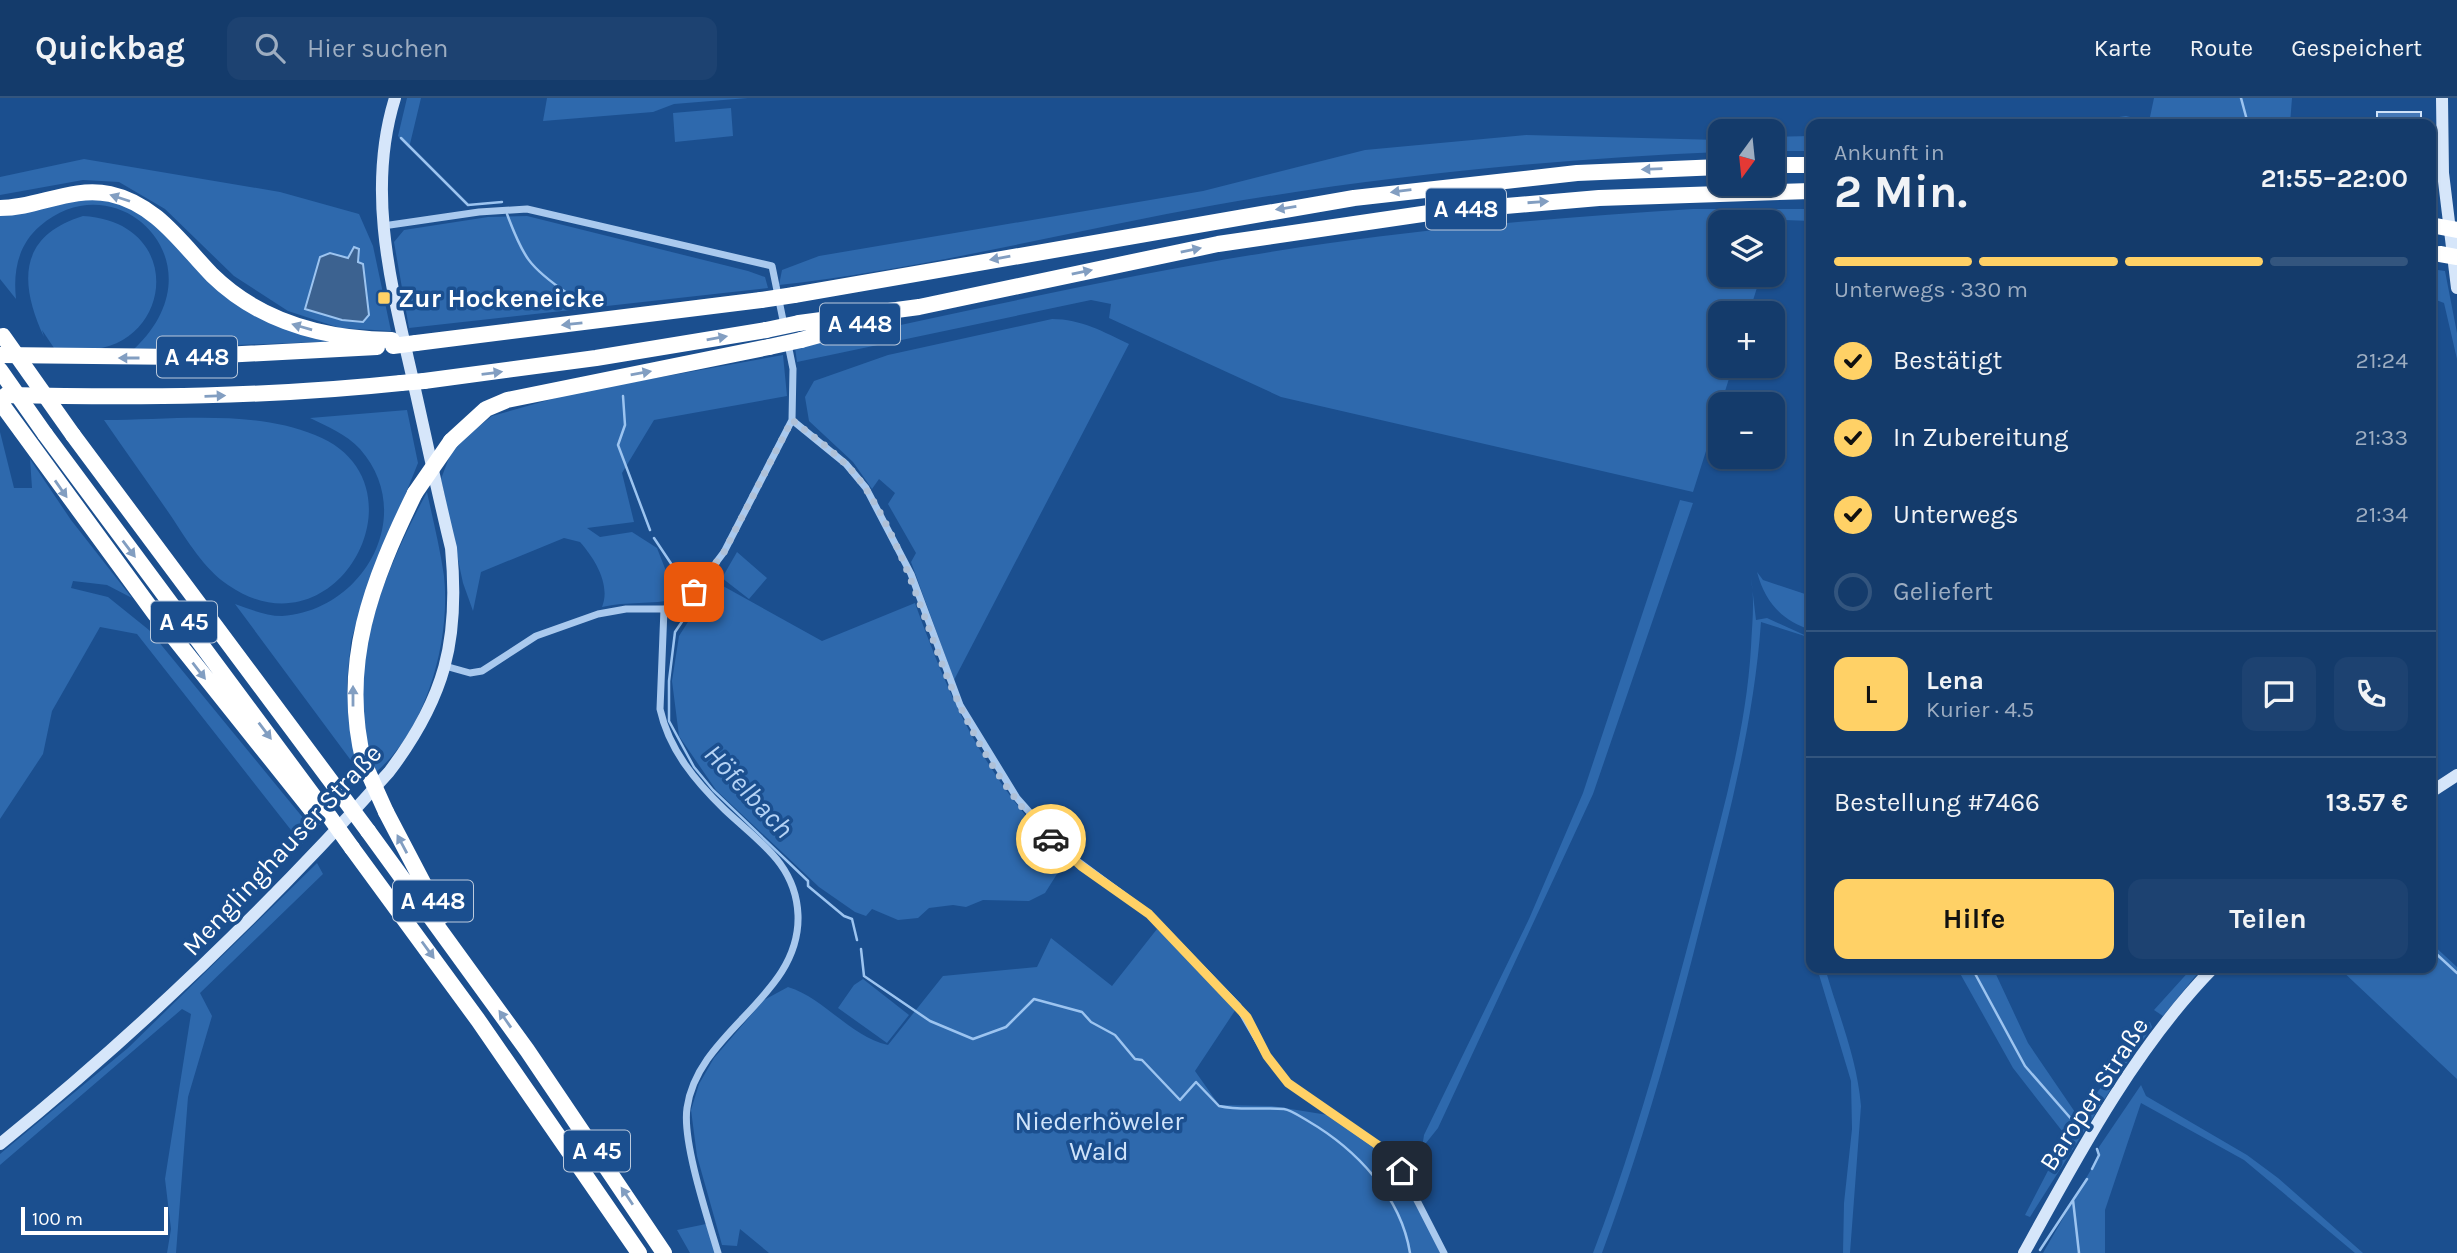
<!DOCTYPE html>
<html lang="de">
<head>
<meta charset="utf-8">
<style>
  body { margin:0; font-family:Karla,sans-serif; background:#1d4271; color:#f1f3f6; height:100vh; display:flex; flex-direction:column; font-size:26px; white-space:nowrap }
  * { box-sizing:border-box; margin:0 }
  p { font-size:23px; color:#9dadc1 }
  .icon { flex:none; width:38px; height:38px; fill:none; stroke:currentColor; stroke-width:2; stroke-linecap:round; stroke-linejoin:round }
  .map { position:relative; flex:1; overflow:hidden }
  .panel { position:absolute; left:1806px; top:21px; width:630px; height:854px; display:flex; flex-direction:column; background:#143b6b; border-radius:14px; box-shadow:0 2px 5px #0004,0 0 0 2px #33557e }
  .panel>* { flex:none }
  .needle { width:46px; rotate:195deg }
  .controls { position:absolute; left:1708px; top:21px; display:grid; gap:14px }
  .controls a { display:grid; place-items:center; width:77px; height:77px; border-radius:14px; background:#143b6b; box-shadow:0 2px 5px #0004,0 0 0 2px #33557e; font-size:35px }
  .scale { position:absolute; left:21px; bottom:18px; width:147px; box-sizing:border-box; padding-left:7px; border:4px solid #fff; border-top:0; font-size:19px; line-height:24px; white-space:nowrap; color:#fff; -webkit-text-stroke:5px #1b4f8f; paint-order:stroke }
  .pin { position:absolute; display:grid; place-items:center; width:60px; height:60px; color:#fff; margin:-30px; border-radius:14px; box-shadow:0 4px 10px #0006 }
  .courier { position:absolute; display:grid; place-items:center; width:70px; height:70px; margin:-35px; border:5px solid #ffd166; border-radius:50%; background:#fff; color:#222; box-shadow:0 2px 9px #0007 }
  .head em { font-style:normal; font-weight:700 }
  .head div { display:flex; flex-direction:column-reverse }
  .head { display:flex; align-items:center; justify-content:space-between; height:119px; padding:0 28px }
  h1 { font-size:46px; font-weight:700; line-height:52px }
  .bar { display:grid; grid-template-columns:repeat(4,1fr); gap:10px 7px; align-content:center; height:84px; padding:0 28px }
  .bar i { height:9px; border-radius:5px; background:#33557e }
  .bar .selected { background:#ffd166 }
  .bar p { grid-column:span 4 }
  .line { display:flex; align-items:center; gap:18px; padding:0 28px; border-top:2px solid #33557e }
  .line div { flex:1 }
  .round { display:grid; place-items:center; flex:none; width:74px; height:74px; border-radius:14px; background:#1d4271 }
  ol { padding:0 28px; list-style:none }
  li { display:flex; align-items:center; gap:21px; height:77px }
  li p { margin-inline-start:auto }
  li .icon { padding:7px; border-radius:50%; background:#ffd166; color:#111; stroke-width:4 }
  li:last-child { color:#9dadc1 }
  li i { width:38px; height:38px; border:4px solid #33557e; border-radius:50% }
  .cta { display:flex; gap:14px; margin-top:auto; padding:14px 28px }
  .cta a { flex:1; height:80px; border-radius:14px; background:#ffd166; color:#111; font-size:28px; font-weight:700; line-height:80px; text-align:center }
  .cta a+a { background:#1d4271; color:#f1f3f6 }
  header { display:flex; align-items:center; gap:42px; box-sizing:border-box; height:98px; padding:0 35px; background:#143b6b; border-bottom:2px solid #33557e }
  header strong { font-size:33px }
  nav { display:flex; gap:38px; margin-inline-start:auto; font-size:24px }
  .search { width:490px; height:63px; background:#1d4271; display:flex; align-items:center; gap:18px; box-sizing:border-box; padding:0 24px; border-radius:14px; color:#9dadc1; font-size:26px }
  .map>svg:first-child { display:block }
  .green { fill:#2e69ad }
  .water { fill:#3c6290; stroke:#9cc4f0; stroke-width:2 }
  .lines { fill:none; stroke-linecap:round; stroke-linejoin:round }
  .stream { stroke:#9cc4f0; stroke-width:2.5 }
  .building { fill:#4478b7; stroke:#cfe3fa; stroke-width:2 }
  .street { stroke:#a9c9ee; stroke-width:7 }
  .secondary { stroke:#d6e6fa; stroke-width:12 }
  .highway { stroke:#fff; stroke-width:16 }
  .highway-bridge { stroke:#fff; stroke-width:16 }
  .oneway { fill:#829ec1 }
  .done { stroke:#afc1d8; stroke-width:7; stroke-dasharray:0 12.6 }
  .route { stroke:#ffd166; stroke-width:9 }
  .poi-dot { fill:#ffd166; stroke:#1b4f8f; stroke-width:2.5 }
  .labels { text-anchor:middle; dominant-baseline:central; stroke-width:7; stroke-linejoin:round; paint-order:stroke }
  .shield { fill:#1b4f8f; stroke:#bbcadd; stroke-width:2 }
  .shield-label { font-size:24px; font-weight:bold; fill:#fff }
  .poi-label { font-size:26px; font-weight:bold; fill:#fff; stroke:#1b4f8f; text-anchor:start }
  .street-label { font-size:26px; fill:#fff; stroke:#1b4f8f }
  .park-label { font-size:26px; fill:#cfe3fa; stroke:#1b4f8f }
  .water-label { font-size:28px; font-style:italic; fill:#b5d3f5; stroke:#1b4f8f }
</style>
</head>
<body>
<header>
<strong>Quickbag</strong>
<div class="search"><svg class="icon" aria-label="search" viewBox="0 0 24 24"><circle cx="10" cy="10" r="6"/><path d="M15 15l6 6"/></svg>Hier suchen</div>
<nav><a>Karte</a><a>Route</a><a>Gespeichert</a></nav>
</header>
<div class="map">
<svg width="2457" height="1155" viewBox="0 0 2457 1155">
  <rect width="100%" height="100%" fill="#1b4f8f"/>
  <path class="green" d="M407,0H421L409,50L398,38Z
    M547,0H748L674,6L653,14L543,23Z
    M2154,0H2292L2290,26H2170L2150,19Z
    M731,10L733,38L675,44L673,15Z
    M2126,18L2158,26H2071Z
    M1526,37L1720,42V54C1551,61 1382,78 1215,107C1070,133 924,171 779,187L782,172L819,158L1203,93L1365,52Z
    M1811,38V53H1773V39Z
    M84,61L280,94L359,116L373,148L391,233L340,230L288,213L234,178L165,111L119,84L83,82L0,97V79Z
    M75,100L119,104L156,124L208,179L343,243L134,251C225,166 117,61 40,128C18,147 13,173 16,201L0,181V116Z
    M1693,111H1811V123L1784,122L1777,126L1773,139V124H1720V177H1761L1749,215H1720V268H1733L1693,394L1281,299L1109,220L1111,206L1091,202L797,264L795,249C972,213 1150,170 1330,145C1450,128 1571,119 1693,111Z
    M83,118C186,124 174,248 87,252C77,253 65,251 54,250L42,232L44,239C19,185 18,138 83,118Z
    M527,118L748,173L765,179L768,190L409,230L394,144L404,132L488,119Z
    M2431,171L2445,173L2457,235V261L2444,205L2431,200Z
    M1052,221C1081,221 1104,234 1129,246L954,582L911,464L916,455L888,406L895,395L879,381L872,391L853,364L809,323L805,299L814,283L888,257Z
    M783,257L787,298L654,322L622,375L634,424L587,430L600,439L632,434L657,450L677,501C651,507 627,503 602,509C611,487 595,461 580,444L564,440L481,474L473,513L463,485L441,381L453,349L492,318L573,295Z
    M407,312L418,365L363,502L351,543L347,584L349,623L361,676L235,506C250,511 265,518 282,518C363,513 418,417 360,351C346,336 328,329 310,320Z
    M104,322C172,322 251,311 315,337C432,383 338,563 228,487C204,471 187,442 171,418C149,386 126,354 104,322Z
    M0,334L14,390H32L30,361L71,422L132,500L107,487L73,483L71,490L108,499L149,532L313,732L302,746L137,536L100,529L52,613L43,656L0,721Z
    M427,394C433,422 440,450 444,478C451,543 426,632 376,674C339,580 382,478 427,394Z
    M1680,402L1693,405L1593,696L1438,1030L1422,1050L1424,1037L1529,821L1583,695Z
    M737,454L767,480L749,501L722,480Z
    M1757,474L1763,482L1811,498V532C1782,523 1765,504 1757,474Z
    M1751,480L1756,522L1767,520L1811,540L1761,524C1754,622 1730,715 1705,810C1676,926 1644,1042 1602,1155H1593C1638,1038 1670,915 1702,794C1723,712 1746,633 1751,549C1752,526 1755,503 1751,480Z
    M714,483L822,543L915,505C952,608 986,681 1063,759L1064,765L1045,795L1029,803L983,802L966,809L953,807L929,810L918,820L898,822L872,811L866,818L855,814L819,789L716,692L679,638L672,583L679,538Z
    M317,765L323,776L200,895L212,918L188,999L176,1155H167L171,1131L165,1081L191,916L182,911L0,1067V1056L128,950Z
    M1157,831L1238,908L1195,973L1219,1007L1272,1008L1334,1018L1389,1056L1444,1155H769L740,1131L737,1148L722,1147L697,1058L691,1012L699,986L714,960L764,902L788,889C826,901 849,938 888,947L943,878L1037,869L1051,840L1112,888Z
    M2431,845L2457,869V981L2339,870H2431Z
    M1817,870H1825C1838,916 1857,959 1861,1008L1850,1155H1843L1844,1105L1852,1031L1851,983Z
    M1957,870H1993L2028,945L2079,1020L2109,978L2113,981L2114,986L2030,1119L2025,1117L2066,1038L2013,970Z
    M2192,870H2202L2163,918L2154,912Z
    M863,881L909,917L887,945L838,910L854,887Z
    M2150,924L2152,929L2118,977L2112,973L2144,927Z
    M2141,987L2146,998L2247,1057L2278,1080L2363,1155H2355L2244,1062L2141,1005L2105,1112V1155H2043L2100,1056L2099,1049Z
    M706,1126L716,1155H690L677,1132Z"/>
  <path class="water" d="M354,149L359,151L358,164L363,166L369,217L363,224L342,222L305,211L320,159L330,155L348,160Z"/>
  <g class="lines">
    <path class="stream" d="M2241,0L2248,26
      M401,40L468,107L502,104
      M507,116C523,159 529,169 567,195
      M623,298L625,327L618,347L650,432
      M654,440L688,491
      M694,506L675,534L669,583V623L694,669L713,692L808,783V788L844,818L852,821L857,842
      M861,851L864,878L930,923L973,941L1006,929L1034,901L1082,914L1091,924L1115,937L1135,961L1142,962L1180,1002L1196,984L1219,1008C1241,1013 1262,1009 1284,1011C1291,1012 1301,1019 1308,1023C1356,1051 1401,1098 1410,1155
      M2431,851L2457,875
      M1972,870L2025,968L2080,1031
      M2092,1071L2099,1057L2097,1051
      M2040,1152L2073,1102
      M2079,1155L2073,1102L2087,1081"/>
  </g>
  <path class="building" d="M2377,14H2421V26H2377Z"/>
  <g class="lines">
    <path class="street" d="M383,128L479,114L527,111L772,168L784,227
      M792,322L846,366L866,390L911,476L960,607L1017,700L1064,753L1149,816L1238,908L1267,958L1288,985L1389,1056L1402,1073L1444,1155
      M664,511L660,611C669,652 696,684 725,712C759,744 796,766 798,817C801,899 698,932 687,1010C682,1044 708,1121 718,1155
      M445,568L470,575L482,573L536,538L598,516L626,511H664L676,508L694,494L724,454L792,322L793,271L788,246"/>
    <path class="secondary" d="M2442,0L2443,75L2457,190
      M2431,694L2457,677
      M0,1046C141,932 268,809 389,674C445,600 460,542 451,450C437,393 425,335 412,278C391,186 366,93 395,0
      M2024,1155C2078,1057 2135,950 2213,870"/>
    <path class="highway" d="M1773,67H1811
      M0,110C38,110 71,88 110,96C156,106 181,145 212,177C260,224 326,241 392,242
      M794,197L1354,100L1577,75L1720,69
      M799,225L919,209L1218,146L1436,114L1599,100L1811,93
      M801,242L860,226
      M416,245L761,202
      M0,257L186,259L377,249
      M424,283L596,260L766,232
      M6,297C138,300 270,299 401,285
      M0,304L155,516L317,719
      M45,336L321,708
      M73,337L339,694
      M451,343L486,311L507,302L769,249
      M364,665C339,566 372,483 415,395
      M386,714L441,819
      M368,733L527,952L664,1155
      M352,750L478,922L639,1155"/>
    <path class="highway-bridge" d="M2436,128L2457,132
      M2440,156L2457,159
      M761,202L794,197
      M766,232L799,225
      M3,238L73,337
      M393,248L416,245
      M769,249L801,242
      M0,272L45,336
      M401,285L424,283
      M415,395L451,343
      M364,665L386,714
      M339,694L368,733
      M324,711L352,750"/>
  </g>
  <defs><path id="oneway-solid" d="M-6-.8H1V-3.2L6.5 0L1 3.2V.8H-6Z" transform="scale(1.75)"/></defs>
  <g class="oneway">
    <use href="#oneway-solid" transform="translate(1652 71) rotate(178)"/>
    <use href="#oneway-solid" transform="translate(1401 93) rotate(173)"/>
    <use href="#oneway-solid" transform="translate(120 100) rotate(-162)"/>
    <use href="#oneway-solid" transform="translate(1538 104) rotate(-4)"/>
    <use href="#oneway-solid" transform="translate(1286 110) rotate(171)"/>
    <use href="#oneway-solid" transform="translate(1191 152) rotate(-12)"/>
    <use href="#oneway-solid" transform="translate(1000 160) rotate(170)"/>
    <use href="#oneway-solid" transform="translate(1082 174) rotate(-12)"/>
    <use href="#oneway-solid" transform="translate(572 226) rotate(174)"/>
    <use href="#oneway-solid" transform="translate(302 229) rotate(-164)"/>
    <use href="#oneway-solid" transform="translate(717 240) rotate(-10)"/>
    <use href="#oneway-solid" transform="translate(129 260) rotate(180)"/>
    <use href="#oneway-solid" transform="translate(492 275) rotate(-7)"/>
    <use href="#oneway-solid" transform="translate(641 275) rotate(-10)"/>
    <use href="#oneway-solid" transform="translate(215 298) rotate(-2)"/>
    <use href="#oneway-solid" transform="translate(61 391) rotate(55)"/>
    <use href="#oneway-solid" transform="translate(129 451) rotate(53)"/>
    <use href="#oneway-solid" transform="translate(199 573) rotate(52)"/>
    <use href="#oneway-solid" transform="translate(353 598) rotate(-90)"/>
    <use href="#oneway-solid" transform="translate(265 633) rotate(53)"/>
    <use href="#oneway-solid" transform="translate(402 746) rotate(-118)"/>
    <use href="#oneway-solid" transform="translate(428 852) rotate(54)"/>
    <use href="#oneway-solid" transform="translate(505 921) rotate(-125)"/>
    <use href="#oneway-solid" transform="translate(627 1098) rotate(-124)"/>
  </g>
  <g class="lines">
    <path class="done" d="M694,494L724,454L792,322C818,342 848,363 866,391C903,448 921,513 946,576C969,633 1006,698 1051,741"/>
    <path class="route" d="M1051,741L1081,768L1149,816L1247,919L1267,958L1288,985L1382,1050L1402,1073"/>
  </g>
  <rect class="poi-dot" x="377" y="193" width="14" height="14" rx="3.5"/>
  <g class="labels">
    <g class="shield">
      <rect x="1426" y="90.5" width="80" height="41" rx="5"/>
      <rect x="820" y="205.5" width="80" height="41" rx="5"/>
      <rect x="157" y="238.5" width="80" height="41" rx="5"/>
      <rect x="151" y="503.5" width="66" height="41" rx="5"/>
      <rect x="393" y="782.5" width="80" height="41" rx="5"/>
      <rect x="564" y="1032.5" width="66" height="41" rx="5"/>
    </g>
    <g class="shield-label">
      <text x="1466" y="111">A 448</text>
      <text x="860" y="226">A 448</text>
      <text x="197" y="259">A 448</text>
      <text x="184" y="524">A 45</text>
      <text x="433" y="803">A 448</text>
      <text x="597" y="1053">A 45</text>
    </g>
    <g class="poi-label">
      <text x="398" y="200">Zur Hockeneicke</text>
    </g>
    <g class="street-label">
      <text transform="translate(282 752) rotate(-47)">Menglinghauser Straße</text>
      <text transform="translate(2094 996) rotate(-57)">Baroper Straße</text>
    </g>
    <g class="park-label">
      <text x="1099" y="1023">Niederhöweler<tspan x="1099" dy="30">Wald</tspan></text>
    </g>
    <g class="water-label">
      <text transform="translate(749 693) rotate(47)">Höfelbach</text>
    </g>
  </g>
</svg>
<div class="controls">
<a><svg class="needle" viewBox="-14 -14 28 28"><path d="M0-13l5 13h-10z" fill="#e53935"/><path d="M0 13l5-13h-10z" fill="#9dadc1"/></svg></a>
<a><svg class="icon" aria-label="layers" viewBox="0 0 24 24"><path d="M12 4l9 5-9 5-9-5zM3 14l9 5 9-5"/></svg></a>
<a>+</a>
<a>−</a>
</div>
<div class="scale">100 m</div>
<div class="pin" style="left:694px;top:494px;background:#ea580c"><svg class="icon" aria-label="bag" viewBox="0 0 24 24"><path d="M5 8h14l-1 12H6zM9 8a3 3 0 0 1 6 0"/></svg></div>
<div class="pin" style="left:1402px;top:1073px;background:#1f2937"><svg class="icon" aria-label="home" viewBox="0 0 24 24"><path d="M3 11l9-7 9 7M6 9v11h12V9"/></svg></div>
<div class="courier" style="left:1051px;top:741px"><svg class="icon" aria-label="car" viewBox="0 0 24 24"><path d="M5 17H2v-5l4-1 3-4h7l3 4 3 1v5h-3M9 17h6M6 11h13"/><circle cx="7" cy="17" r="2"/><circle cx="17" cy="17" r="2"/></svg></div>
<section class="panel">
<div class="head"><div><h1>2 Min.</h1><p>Ankunft in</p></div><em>21:55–22:00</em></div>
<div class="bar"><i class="selected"></i><i class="selected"></i><i class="selected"></i><i></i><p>Unterwegs · 330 m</p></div>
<ol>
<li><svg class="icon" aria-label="check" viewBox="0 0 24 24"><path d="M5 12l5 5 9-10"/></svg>Bestätigt<p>21:24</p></li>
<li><svg class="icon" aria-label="check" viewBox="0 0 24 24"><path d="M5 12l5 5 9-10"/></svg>In Zubereitung<p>21:33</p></li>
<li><svg class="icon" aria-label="check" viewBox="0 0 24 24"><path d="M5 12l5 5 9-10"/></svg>Unterwegs<p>21:34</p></li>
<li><i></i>Geliefert</li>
</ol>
<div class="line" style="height:126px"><b class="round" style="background:#ffd166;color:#111">L</b><div><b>Lena</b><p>Kurier · 4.5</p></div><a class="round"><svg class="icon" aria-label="chat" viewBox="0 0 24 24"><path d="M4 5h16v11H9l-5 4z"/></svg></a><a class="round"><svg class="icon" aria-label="phone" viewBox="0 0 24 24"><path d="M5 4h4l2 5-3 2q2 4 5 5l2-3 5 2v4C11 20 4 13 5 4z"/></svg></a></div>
<div class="line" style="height:91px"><div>Bestellung #7466</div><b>13.57 €</b></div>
<div class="cta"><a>Hilfe</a><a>Teilen</a></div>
</section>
</div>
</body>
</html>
